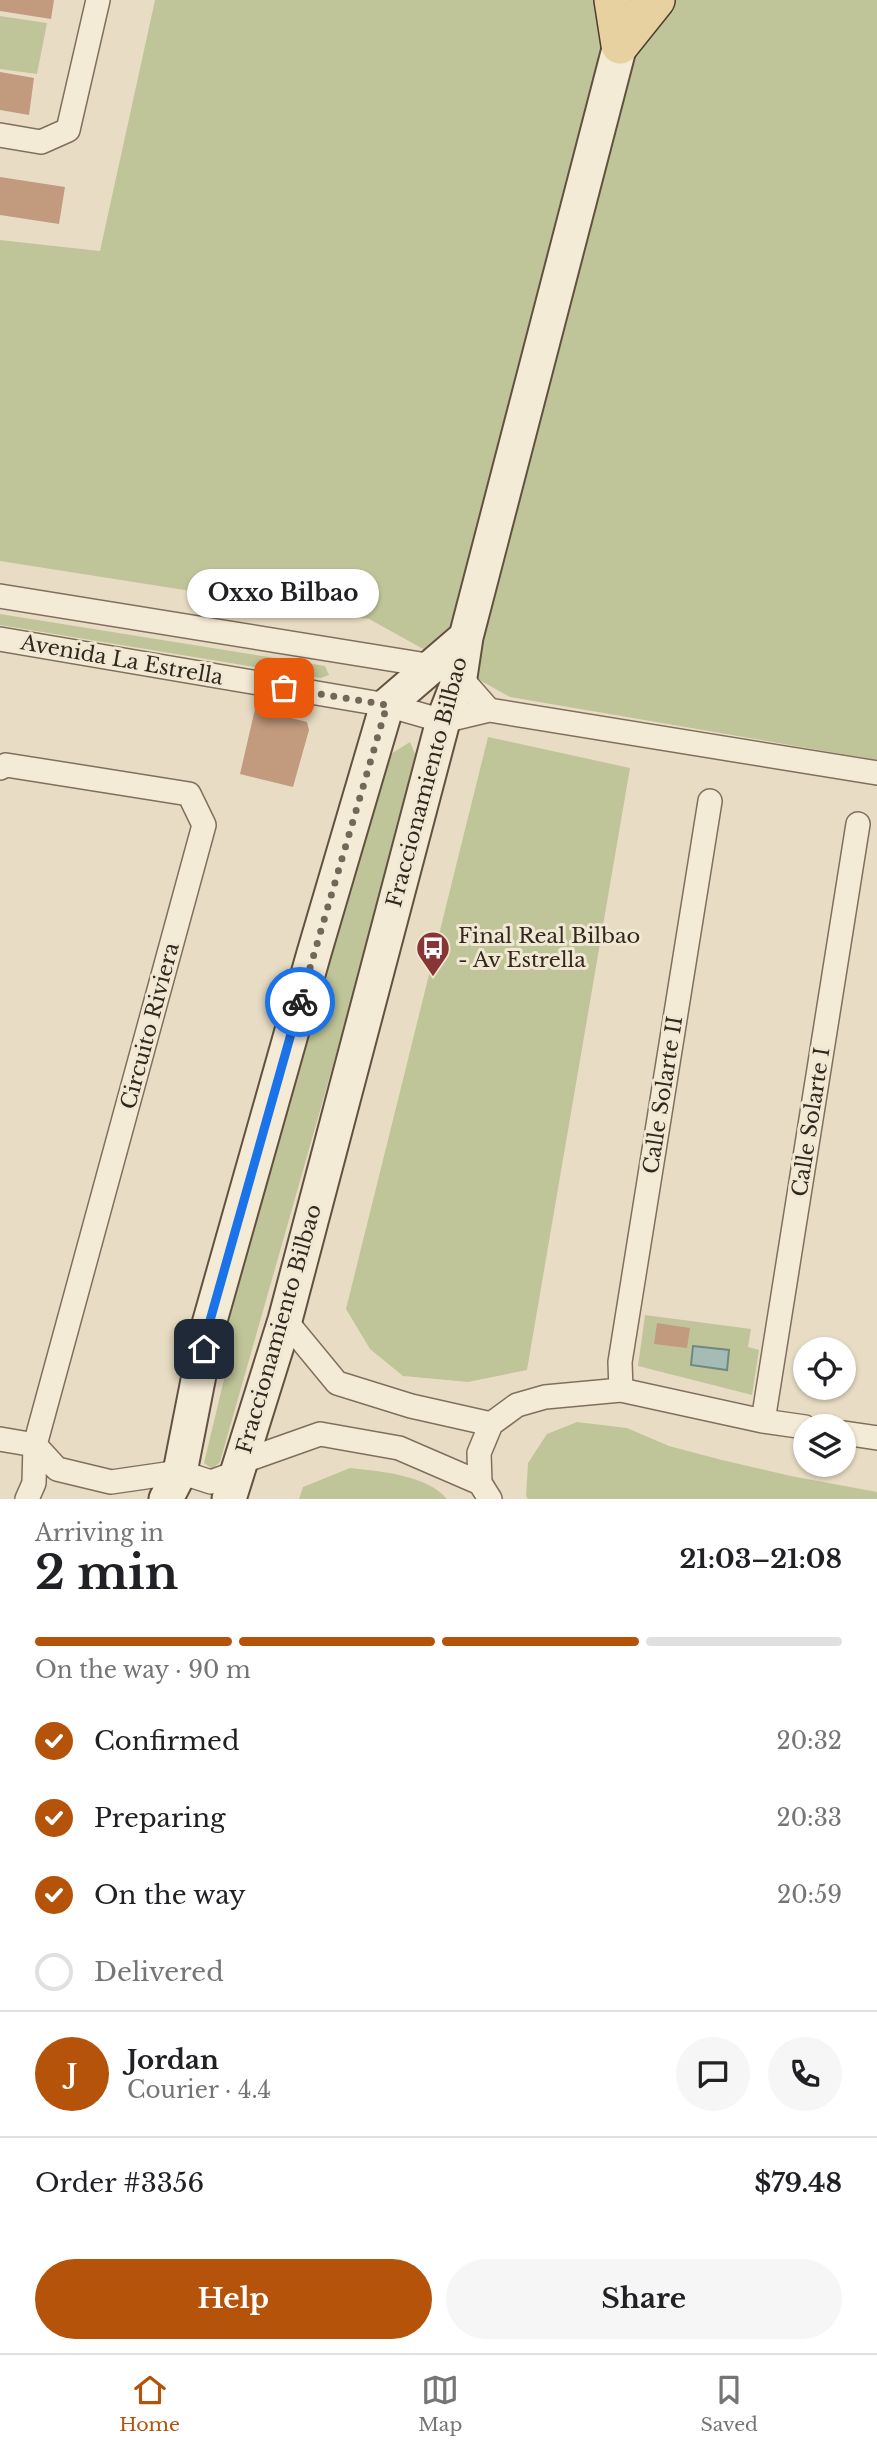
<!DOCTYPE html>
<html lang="en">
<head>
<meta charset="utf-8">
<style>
  body { margin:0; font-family:"Libre Baskerville",serif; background:#f6f6f6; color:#202124; height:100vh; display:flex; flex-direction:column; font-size:26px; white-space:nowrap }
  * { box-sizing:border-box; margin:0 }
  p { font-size:23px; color:#757577 }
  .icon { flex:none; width:38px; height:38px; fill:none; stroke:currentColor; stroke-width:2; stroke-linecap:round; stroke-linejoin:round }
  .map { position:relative; height:1499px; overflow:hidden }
  .sheet { display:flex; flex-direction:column; background:#fff; flex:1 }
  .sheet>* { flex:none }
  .buttons { position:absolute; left:793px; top:1337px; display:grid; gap:14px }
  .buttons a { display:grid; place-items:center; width:63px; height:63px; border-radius:50%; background:#fff; box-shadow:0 2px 5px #0004; font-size:35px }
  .pin { position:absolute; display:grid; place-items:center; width:60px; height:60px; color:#fff; margin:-30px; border-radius:14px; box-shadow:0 4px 10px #0006 }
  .courier { position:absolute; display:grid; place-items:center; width:70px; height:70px; margin:-35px; border:5px solid #1a73e8; border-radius:50%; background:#fff; color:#222; box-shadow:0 2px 9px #0007 }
  .bubble { position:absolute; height:49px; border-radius:24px; background:#fff; box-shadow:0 2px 5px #0004; font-size:23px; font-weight:700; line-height:49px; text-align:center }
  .summary em { font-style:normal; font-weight:700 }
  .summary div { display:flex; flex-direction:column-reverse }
  .summary { display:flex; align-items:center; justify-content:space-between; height:119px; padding:0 35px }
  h1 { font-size:46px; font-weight:700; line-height:52px }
  .bar { display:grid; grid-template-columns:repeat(4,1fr); gap:10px 7px; align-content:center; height:84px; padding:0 35px }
  .bar i { height:9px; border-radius:5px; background:#e0e0e0 }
  .bar .current { background:#b45309 }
  .bar p { grid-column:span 4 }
  .line { display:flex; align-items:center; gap:18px; padding:0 35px; border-top:2px solid #e0e0e0 }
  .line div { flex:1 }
  .round { display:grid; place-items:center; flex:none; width:74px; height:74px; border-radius:37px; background:#f6f6f6 }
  ol { padding:0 35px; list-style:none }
  li { display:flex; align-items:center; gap:21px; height:77px }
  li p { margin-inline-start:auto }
  li .icon { padding:7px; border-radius:50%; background:#b45309; color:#fff; stroke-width:4 }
  li:last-child { color:#757577 }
  li i { width:38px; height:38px; border:4px solid #e0e0e0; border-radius:50% }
  .action { display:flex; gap:14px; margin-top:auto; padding:14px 35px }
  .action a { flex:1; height:80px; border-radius:42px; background:#b45309; color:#fff; font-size:28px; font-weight:700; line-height:80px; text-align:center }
  .action a+a { background:#f6f6f6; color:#202124 }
  .tabs { display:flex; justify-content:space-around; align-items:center; height:98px; border-top:2px solid #e0e0e0; background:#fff; font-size:19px; color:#757577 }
  .tabs a { display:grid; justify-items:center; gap:4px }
  .tabs .current { color:#b45309 }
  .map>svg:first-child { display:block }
  .green { fill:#c0c599 }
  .water { fill:#a5bcb5; stroke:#6d8982; stroke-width:2 }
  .building { fill:#c29a7e }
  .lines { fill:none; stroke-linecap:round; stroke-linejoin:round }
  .street-casing { stroke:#816f5d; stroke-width:26 }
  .secondary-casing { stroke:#625140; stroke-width:37 }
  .primary-casing { stroke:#4f3e30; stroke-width:40 }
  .street { stroke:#f4ebd6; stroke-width:23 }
  .secondary { stroke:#f4ebd6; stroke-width:33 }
  .primary { stroke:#e7d1a0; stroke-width:37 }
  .done { stroke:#726759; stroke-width:7; stroke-dasharray:0 12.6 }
  .route { stroke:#1a73e8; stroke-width:9 }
  .labels { text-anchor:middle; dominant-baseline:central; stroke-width:6; stroke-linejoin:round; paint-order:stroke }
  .street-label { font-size:21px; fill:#32281f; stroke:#f1e8d3 }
  .poi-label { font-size:21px; fill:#32281f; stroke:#f1e8d3; text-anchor:start }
</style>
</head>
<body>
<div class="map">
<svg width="877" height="1499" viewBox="0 0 877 1499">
  <rect width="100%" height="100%" fill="#e8ddc4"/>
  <path class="green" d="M155,0H877V760L510,697L369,619L0,561V240L100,251Z
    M0,16L47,23L37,74L0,69Z
    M0,614L325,666L329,675L321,678L0,625Z
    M488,737L630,768L527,1370L468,1382L403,1376L370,1349L346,1309Z
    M410,742L419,763L220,1462L212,1469L204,1463L226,1371L225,1334L386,757Z
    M645,1315L751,1329L748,1347L759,1350L752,1395L638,1366Z
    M577,1422L627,1428L669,1446L722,1460L791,1476L877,1492V1499H528L526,1496L528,1463L547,1434Z
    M350,1468C378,1471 428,1475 447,1499H299L303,1487Z"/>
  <path class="water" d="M693,1346L729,1350L727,1370L691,1365Z"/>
  <path class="building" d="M0,0H54L51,19L0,11Z
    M0,72L34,78L29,115L0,110Z
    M0,177L65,187L59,224L0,215Z
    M255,709L307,722L309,730L293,787L240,774Z
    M657,1323L690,1328L687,1348L654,1344Z"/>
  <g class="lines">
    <g class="street-casing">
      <path id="street" d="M0,135L41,142L68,130L98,0
        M0,596L433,666L460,677L489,710L443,721L387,705L0,639
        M489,710L877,773
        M0,768L6,765L189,794L204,825L35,1445L57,1469L111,1482L180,1472L211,1482L238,1472
        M285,1320L337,1383L411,1406L491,1424
        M621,1390L620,1362L710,801
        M763,1421L858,824
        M844,1433L877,1438
        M0,1439L35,1445L34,1483L27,1499
        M241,1462L320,1434L399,1448L480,1483
        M490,1499L480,1483L479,1453L491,1424L517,1405L545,1397L621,1390L763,1421L805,1427"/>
    </g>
    <g class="secondary-casing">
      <path id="secondary" d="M466,637L620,45L624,19
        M166,1499L180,1472L209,1324L314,953L387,705L466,637L460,677L443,721L285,1320L229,1499"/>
    </g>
    <g class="primary-casing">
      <path id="primary" d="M613,0L620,45
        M620,45L656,0"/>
    </g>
    <use href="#street" class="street"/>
    <use href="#secondary" class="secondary"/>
    <use href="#primary" class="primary"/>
  </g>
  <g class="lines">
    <path class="done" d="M284,688L387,705L300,1002"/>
    <path class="route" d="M204,1349L209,1324L300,1002"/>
  </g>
  <defs>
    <g id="bus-pin" transform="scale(1.75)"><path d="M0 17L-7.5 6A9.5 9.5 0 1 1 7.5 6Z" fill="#893435" stroke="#f1e8d3"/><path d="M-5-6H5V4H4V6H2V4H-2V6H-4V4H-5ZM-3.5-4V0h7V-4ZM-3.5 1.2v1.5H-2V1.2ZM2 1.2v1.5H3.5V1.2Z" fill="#fff"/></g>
  </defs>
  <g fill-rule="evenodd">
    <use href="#bus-pin" x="433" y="948"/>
  </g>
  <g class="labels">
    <g class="street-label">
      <text transform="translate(122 660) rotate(10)">Avenida La Estrella</text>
      <text transform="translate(427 782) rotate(-75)">Fraccionamiento Bilbao</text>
      <text transform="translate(150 1026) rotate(-75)">Circuito Riviera</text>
      <text transform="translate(663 1095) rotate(-81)">Calle Solarte II</text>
      <text transform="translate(811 1122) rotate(-81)">Calle Solarte I</text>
      <text transform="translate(279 1329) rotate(-74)">Fraccionamiento Bilbao</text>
    </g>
    <g class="poi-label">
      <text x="458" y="936">Final Real Bilbao<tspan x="458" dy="24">- Av Estrella</tspan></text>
    </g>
  </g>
</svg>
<div class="buttons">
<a><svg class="icon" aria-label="locate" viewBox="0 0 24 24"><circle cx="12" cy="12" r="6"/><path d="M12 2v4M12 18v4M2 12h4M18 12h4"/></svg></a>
<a><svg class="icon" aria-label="layers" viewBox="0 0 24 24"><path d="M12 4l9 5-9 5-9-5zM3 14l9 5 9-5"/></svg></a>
</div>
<div class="pin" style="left:284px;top:688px;background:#ea580c"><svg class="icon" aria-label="bag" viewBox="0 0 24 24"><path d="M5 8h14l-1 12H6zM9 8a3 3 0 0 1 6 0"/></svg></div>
<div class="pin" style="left:204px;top:1349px;background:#1f2937"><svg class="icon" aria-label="home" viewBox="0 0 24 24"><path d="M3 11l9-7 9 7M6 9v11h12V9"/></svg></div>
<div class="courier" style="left:300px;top:1002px"><svg class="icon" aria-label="bike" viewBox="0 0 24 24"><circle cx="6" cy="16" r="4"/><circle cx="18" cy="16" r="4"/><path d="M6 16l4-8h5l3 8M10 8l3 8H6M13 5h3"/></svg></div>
<div class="bubble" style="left:187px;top:569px;width:192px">Oxxo Bilbao</div>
</div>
<section class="sheet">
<div class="summary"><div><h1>2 min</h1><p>Arriving in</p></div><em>21:03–21:08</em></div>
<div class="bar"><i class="current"></i><i class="current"></i><i class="current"></i><i></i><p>On the way · 90 m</p></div>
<ol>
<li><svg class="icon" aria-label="check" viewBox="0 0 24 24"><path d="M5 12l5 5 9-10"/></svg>Confirmed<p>20:32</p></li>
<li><svg class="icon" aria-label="check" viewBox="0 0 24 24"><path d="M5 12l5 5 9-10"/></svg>Preparing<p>20:33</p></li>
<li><svg class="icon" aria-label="check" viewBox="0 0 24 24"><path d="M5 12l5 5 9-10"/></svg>On the way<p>20:59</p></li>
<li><i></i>Delivered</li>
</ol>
<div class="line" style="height:126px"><b class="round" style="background:#b45309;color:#fff">J</b><div><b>Jordan</b><p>Courier · 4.4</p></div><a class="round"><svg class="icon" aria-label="chat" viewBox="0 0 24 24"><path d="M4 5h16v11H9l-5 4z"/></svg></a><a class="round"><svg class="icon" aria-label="phone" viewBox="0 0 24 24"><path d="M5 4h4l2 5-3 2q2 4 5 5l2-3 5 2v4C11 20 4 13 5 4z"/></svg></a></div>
<div class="line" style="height:91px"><div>Order #3356</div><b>$79.48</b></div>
<div class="action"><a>Help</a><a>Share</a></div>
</section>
<nav class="tabs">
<a class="current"><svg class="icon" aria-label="home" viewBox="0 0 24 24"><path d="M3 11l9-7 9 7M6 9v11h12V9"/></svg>Home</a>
<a><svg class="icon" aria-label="map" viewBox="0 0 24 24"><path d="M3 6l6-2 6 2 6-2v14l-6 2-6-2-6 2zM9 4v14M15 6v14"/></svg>Map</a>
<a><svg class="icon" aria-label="saved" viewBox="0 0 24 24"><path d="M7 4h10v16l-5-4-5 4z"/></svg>Saved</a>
</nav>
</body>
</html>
